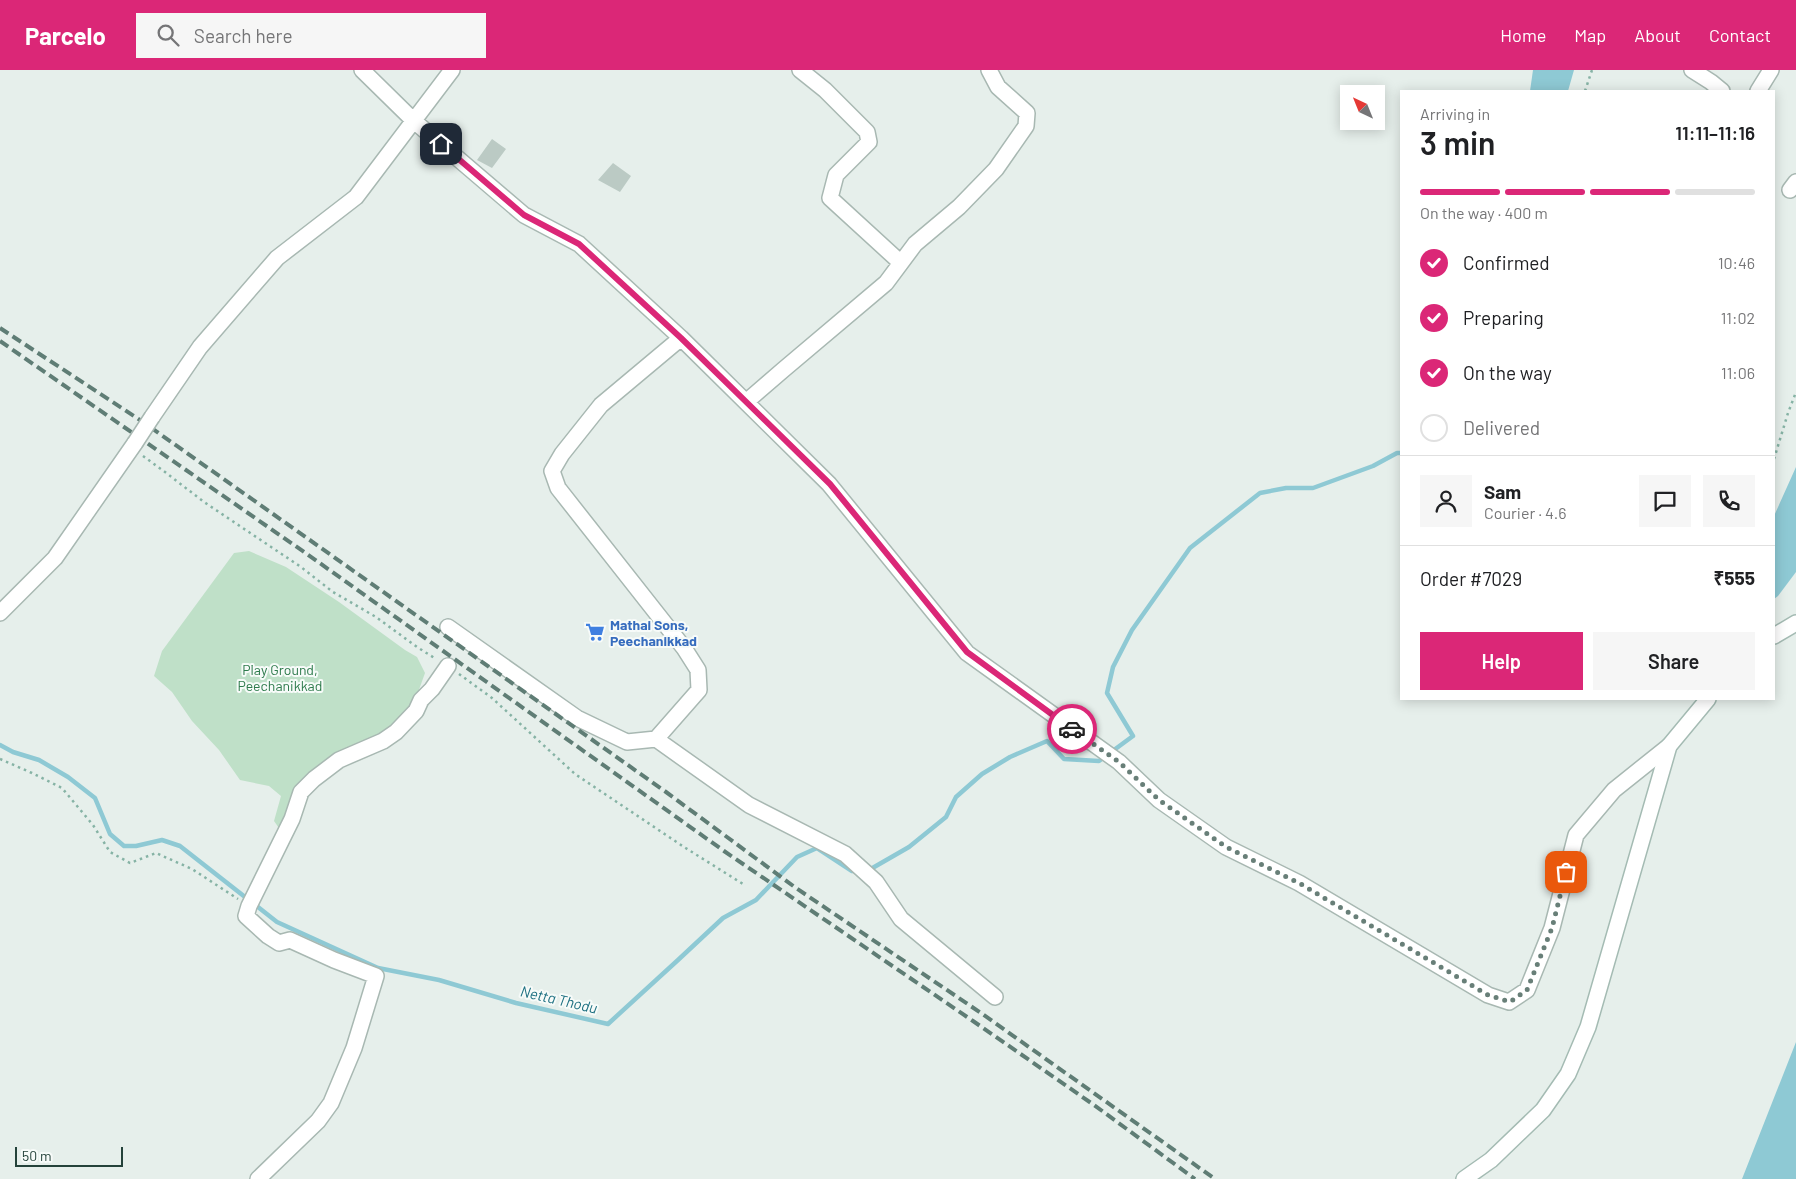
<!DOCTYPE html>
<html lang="en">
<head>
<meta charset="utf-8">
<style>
  body { margin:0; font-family:Barlow,sans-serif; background:#f6f6f6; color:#202124; height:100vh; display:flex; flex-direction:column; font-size:19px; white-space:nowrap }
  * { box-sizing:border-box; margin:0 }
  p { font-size:16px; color:#757577 }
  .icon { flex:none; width:28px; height:28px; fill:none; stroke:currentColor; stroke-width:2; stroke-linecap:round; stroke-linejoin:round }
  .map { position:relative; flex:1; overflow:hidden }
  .sheet { position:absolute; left:1400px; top:20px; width:375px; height:610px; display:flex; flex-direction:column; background:#fff; border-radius:0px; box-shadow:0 2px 12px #0003 }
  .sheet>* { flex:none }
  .needle { width:32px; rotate:317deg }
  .fabs { position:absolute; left:1340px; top:15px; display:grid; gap:10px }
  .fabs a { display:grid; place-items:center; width:45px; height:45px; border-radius:0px; background:#fff; box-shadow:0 2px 12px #0003; font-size:25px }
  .scale { position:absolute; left:15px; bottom:12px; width:108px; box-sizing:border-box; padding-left:5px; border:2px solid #24423a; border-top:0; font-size:14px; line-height:18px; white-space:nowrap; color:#24423a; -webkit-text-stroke:4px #f7fbf9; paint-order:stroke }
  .pin { position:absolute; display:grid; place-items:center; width:42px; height:42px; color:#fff; margin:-21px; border-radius:10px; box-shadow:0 2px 8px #0006 }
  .courier { position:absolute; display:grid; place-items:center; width:50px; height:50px; margin:-25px; border:4px solid #db2777; border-radius:50%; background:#fff; color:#222; box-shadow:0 1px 6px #0007 }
  .overview em { font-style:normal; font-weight:600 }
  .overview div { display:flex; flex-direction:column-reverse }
  .overview { display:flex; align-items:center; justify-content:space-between; height:85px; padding:0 20px }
  h1 { font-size:32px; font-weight:600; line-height:38px }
  .bar { display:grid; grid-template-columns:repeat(4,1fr); gap:8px 5px; align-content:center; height:60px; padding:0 20px }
  .bar i { height:6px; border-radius:4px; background:#e0e0e0 }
  .bar .current { background:#db2777 }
  .bar p { grid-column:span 4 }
  .line { display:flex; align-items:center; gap:12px; padding:0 20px; border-top:1px solid #e0e0e0 }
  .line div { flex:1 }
  .round { display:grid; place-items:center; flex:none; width:52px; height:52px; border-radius:0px; background:#f6f6f6 }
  ol { padding:0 20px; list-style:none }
  li { display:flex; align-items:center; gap:15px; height:55px }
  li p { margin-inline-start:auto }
  li .icon { padding:5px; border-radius:50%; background:#db2777; color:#fff; stroke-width:4 }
  li:last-child { color:#757577 }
  li i { width:28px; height:28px; border:2px solid #e0e0e0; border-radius:50% }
  .action { display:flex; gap:10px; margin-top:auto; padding:10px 20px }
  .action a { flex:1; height:58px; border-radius:0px; background:#db2777; color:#fff; font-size:20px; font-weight:600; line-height:58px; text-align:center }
  .action a+a { background:#f6f6f6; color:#202124 }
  header { display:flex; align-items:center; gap:30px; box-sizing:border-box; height:70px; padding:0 25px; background:#db2777; color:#fff }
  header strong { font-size:24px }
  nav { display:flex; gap:28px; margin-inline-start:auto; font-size:18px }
  .search { width:350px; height:45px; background:#f6f6f6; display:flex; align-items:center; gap:12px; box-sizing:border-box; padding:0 18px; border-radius:0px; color:#757577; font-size:19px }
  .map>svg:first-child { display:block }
  .green { fill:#bfe0c8 }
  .water { fill:#8ec9d4 }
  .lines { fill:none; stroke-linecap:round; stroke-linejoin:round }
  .stream { stroke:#8ec9d4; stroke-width:4.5 }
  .building { fill:#bbcac4 }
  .minor-casing { stroke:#a8b8b2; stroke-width:18 }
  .secondary-casing { stroke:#a4bbb3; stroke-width:18 }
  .path { stroke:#86b3a5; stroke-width:2.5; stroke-dasharray:2.5 4; stroke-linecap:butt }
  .minor { stroke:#fff; stroke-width:15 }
  .secondary { stroke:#fff; stroke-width:15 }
  .rail { stroke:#5f7d75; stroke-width:4; stroke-dasharray:10 5; stroke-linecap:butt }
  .minor-bridge-casing { stroke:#a8b8b2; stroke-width:18; stroke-linecap:butt }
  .minor-bridge { stroke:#fff; stroke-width:15 }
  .done { stroke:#687f78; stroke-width:5; stroke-dasharray:0 9 }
  .route { stroke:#db2777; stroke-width:6 }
  .labels { text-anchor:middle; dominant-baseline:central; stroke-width:4; stroke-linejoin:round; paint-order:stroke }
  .shop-label { font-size:14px; font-weight:bold; fill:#366cbe; stroke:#f7fbf9; text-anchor:start }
  .park-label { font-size:14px; fill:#2d7a4b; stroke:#f7fbf9 }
  .water-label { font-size:15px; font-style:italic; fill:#1c6f80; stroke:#f7fbf9 }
</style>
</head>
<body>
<header>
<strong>Parcelo</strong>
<div class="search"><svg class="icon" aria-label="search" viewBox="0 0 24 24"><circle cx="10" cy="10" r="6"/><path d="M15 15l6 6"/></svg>Search here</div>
<nav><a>Home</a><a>Map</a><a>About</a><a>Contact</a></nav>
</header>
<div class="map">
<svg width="1796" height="1109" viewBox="0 0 1796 1109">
  <rect width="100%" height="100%" fill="#e6efeb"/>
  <path class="green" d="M249,481L286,497L339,532L405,580L417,587L425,603L411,642L390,660L339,683L281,761L274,751L281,726L269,716L240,710L219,680L192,651L172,622L154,606L162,581L234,483Z"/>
  <path class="water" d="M1533,0H1574L1568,21H1530Z
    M1796,397V502L1778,526L1774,529V446Z
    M1796,972V1109H1742Z"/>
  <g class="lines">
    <path class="stream" d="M0,675L13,682L39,690L68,707L95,728L110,764L124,776H136L162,770L180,776L277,852L378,898L439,910L516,933L608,954L678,890L723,848L756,830L797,787L817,778L852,801H859
      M869,800L909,777L946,747L956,727L982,704L1010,687L1047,671L1064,689L1099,691L1133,666L1107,623L1113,597L1132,560L1190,478L1260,423L1286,418H1313L1373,396L1397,383H1401"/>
  </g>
  <path class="building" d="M492,69L506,79L492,98L477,90Z
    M613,93L631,106L620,122L598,110Z"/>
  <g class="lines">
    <g class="minor-casing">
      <path id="minor" d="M362,0L414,51L524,145L579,174L681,268L829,414L967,583L1119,692L1159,730L1226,777L1299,813L1488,925L1509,932L1527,920L1552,858L1576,765L1614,720L1669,676
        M800,0L825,20L867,62L869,72L836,105L830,128L901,193
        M1692,0L1711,12L1722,21
        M1758,21L1771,0
        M1790,120L1796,112
        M746,332L783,300L886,213L915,174L959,137L996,99L1026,56L1027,43L998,17L989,0
        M152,347L200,277L277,188L356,127L452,0
        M0,543L55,488L135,373
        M448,557L577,648L627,672L656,669L749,735L845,784L876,812L901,849L995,927
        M656,669L699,620L698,600L684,578L558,418L552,401L562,384L601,335L681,268
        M258,1109L318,1051L331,1033L354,978L376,906L334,890L290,870L279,873L268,866L246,846L249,836L292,749L301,722L314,709L339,690L383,671L396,662L416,641L421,630L432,619L448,596"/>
    </g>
    <g class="secondary-casing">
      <path id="secondary" d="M1774,566L1796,553
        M1464,1109L1491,1090L1543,1040L1568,1004L1588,957L1669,676L1708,629"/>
    </g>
    <path class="path" d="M1585,21L1592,0
      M143,386L165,402L204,432L301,497L333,522L376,547L417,577L436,589
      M1774,389L1788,343L1796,322
      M459,604L492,628L575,704L684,777L743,814
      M0,689L32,703L62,718L93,755L110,782L130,793L156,783L192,799L238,829"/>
    <use href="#minor" class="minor"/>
    <use href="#secondary" class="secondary"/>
    <path class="rail" d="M0,258L143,352L666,722L796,818L981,943L1215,1109
      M0,271L307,484L724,781L973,951L1094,1035L1195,1109"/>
    <g class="minor-bridge-casing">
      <path id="minor-bridge" d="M135,373L152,347"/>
    </g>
    <use href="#minor-bridge" class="minor-bridge"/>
  </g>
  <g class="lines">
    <path class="done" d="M1072,659L1119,692L1159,730L1226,777L1299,813L1488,925L1510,932L1527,920L1552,858L1566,802"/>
    <path class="route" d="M441,74L524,145L579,174L681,268L830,414L967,582L1072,659"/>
  </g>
  <defs>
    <g id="supermarket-bare" transform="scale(1.5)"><path d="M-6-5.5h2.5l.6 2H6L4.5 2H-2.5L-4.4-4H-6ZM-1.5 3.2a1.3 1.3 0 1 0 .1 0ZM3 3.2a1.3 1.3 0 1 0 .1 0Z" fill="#3f7fe0" stroke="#f7fbf9" stroke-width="2.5" paint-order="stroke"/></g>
  </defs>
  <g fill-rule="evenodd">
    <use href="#supermarket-bare" x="595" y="562"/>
  </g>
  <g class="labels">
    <g class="shop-label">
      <text x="610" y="554">Mathai Sons,<tspan x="610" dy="16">Peechanikkad</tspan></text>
    </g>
    <g class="park-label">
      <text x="280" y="599">Play Ground,<tspan x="280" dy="16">Peechanikkad</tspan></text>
    </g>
    <g class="water-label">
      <text transform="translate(559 929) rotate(13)">Netta Thodu</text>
    </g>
  </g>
</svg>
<div class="fabs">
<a><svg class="needle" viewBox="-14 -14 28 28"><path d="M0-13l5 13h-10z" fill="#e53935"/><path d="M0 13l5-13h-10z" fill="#757577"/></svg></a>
</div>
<div class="scale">50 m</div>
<div class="pin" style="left:1566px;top:802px;background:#ea580c"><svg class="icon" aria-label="bag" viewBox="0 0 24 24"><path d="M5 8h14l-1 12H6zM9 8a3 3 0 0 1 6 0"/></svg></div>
<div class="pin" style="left:441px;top:74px;background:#1f2937"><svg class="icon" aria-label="home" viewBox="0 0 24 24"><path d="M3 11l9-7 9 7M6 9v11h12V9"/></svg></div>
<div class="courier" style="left:1072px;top:659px"><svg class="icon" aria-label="car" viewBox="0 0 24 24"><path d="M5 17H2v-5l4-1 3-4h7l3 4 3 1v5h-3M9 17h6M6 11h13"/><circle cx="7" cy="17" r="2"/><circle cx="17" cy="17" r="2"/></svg></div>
<section class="sheet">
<div class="overview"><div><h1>3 min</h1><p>Arriving in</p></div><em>11:11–11:16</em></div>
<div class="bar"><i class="current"></i><i class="current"></i><i class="current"></i><i></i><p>On the way · 400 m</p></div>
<ol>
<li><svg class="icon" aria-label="check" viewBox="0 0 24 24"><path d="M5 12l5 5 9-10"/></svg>Confirmed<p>10:46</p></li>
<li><svg class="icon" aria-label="check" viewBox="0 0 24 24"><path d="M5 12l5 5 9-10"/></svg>Preparing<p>11:02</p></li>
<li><svg class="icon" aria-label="check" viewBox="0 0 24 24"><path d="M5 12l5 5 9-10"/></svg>On the way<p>11:06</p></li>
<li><i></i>Delivered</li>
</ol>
<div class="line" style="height:90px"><a class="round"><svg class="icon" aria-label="person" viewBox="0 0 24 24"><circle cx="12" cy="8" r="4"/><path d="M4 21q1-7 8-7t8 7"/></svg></a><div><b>Sam</b><p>Courier · 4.6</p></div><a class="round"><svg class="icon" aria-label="chat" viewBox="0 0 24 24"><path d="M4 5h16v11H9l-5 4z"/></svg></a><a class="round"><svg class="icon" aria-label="phone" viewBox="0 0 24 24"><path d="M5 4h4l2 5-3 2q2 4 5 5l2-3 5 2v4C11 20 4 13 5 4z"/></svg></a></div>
<div class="line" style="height:65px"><div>Order #7029</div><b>₹555</b></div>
<div class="action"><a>Help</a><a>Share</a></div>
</section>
</div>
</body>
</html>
